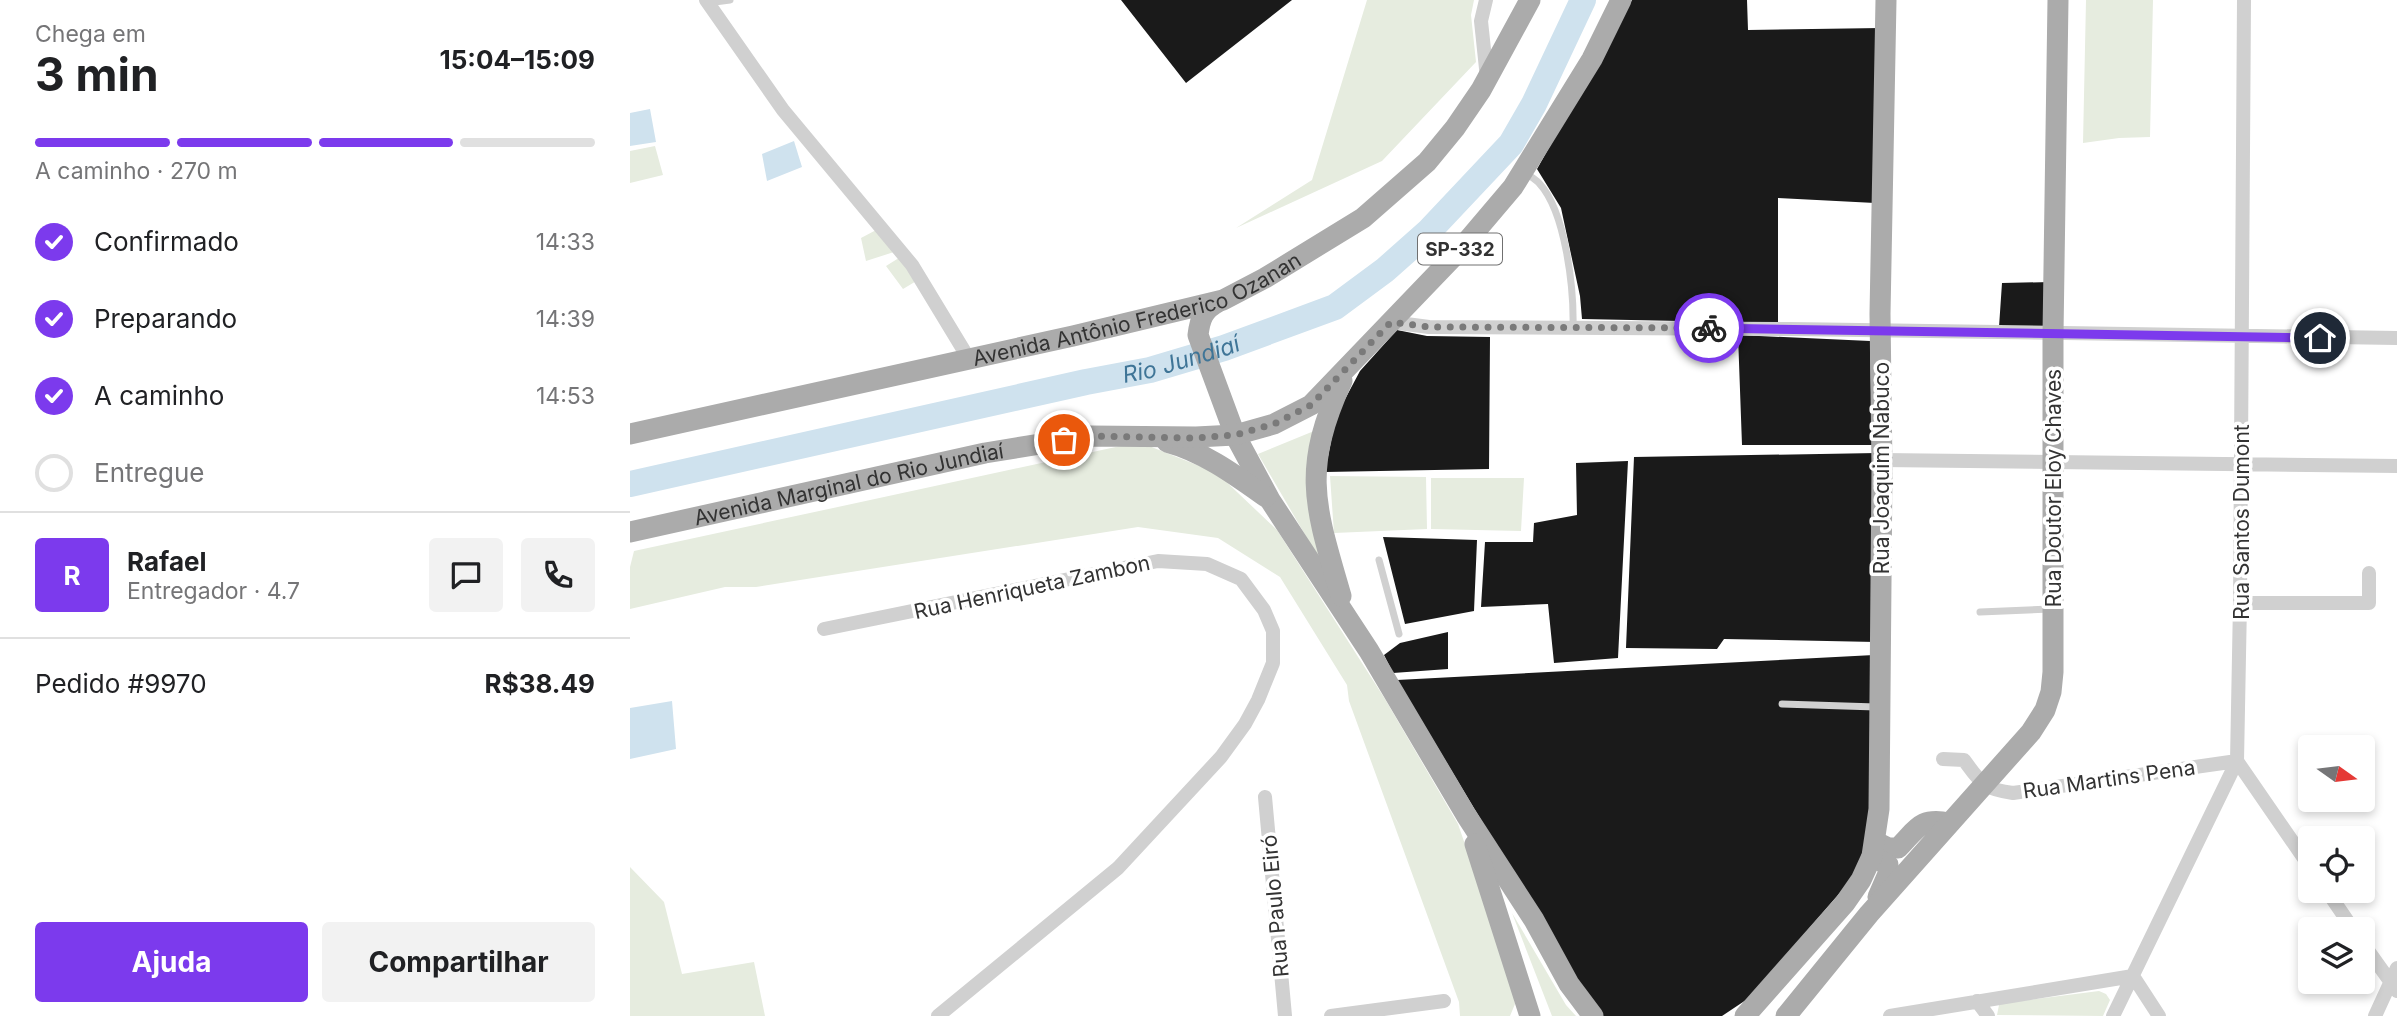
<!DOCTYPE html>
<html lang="pt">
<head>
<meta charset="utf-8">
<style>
  body { margin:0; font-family:Inter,sans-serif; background:#f2f2f2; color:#202124; height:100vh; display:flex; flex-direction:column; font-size:26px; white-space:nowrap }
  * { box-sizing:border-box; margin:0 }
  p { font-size:23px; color:#757577 }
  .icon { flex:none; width:38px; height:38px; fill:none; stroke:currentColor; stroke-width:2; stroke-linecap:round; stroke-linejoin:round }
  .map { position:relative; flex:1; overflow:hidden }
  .side { display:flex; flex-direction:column; background:#fff; width:630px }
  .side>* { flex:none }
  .needle { width:46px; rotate:104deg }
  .controls { position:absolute; left:1668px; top:735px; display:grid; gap:14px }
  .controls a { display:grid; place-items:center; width:77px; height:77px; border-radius:7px; background:#fff; box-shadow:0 4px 10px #0003; font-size:35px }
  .pin { position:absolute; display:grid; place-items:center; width:60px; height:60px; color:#fff; margin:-30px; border:4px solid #fff; border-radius:50%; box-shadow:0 2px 7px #0007 }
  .courier { position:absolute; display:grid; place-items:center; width:70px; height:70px; margin:-35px; border:5px solid #7c3aed; border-radius:50%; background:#fff; color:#222; box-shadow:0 2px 9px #0007 }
  .overview em { font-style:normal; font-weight:700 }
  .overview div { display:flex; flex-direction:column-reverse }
  .overview { display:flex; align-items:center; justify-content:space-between; height:119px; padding:0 35px }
  h1 { font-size:46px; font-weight:700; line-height:52px }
  .bar { display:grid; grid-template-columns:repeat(4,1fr); gap:10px 7px; align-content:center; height:84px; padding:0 35px }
  .bar i { height:9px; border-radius:5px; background:#e0e0e0 }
  .bar .current { background:#7c3aed }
  .bar p { grid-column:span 4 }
  .line { display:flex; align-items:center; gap:18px; padding:0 35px; border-top:2px solid #e0e0e0 }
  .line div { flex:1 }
  .round { display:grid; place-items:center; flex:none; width:74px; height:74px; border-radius:7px; background:#f2f2f2 }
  ol { padding:0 35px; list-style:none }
  li { display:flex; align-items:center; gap:21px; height:77px }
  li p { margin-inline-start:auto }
  li .icon { padding:7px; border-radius:50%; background:#7c3aed; color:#fff; stroke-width:4 }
  li:last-child { color:#757577 }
  li i { width:38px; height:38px; border:4px solid #e0e0e0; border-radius:50% }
  .action { display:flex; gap:14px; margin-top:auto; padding:14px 35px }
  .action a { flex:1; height:80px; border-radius:7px; background:#7c3aed; color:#fff; font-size:28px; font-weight:700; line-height:80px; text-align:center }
  .action a+a { background:#f2f2f2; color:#202124 }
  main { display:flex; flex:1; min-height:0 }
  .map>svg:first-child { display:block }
  .green { fill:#e6ecdf }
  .water { fill:#cfe2ee }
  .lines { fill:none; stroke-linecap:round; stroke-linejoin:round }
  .river { stroke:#cfe2ee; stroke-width:26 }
  .building { fill:#1a1a1a }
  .service { stroke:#d0d0d0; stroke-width:7 }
  .minor { stroke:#d0d0d0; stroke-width:14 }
  .primary { stroke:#ababab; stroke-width:21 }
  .done { stroke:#7a7a7a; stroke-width:7; stroke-dasharray:0 12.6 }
  .route { stroke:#7c3aed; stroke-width:9 }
  .labels { text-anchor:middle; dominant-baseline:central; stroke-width:7; stroke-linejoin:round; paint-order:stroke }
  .shield { fill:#fff; stroke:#707070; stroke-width:2 }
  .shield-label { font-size:19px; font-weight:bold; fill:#333 }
  .street-label { font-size:21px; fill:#333; stroke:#fff }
  .water-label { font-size:23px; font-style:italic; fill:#3f7597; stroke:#fff }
</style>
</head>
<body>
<main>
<section class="side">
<div class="overview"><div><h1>3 min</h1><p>Chega em</p></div><em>15:04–15:09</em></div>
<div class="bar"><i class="current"></i><i class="current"></i><i class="current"></i><i></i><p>A caminho · 270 m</p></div>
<ol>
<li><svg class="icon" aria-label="check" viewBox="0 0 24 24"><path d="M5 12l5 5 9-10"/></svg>Confirmado<p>14:33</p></li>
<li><svg class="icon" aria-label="check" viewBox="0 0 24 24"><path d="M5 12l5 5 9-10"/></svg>Preparando<p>14:39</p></li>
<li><svg class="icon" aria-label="check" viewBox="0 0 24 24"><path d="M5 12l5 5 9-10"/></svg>A caminho<p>14:53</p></li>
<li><i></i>Entregue</li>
</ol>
<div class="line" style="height:126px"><b class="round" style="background:#7c3aed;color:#fff">R</b><div><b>Rafael</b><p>Entregador · 4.7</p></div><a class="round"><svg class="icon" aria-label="chat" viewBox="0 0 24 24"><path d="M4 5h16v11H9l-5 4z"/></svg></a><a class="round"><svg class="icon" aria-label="phone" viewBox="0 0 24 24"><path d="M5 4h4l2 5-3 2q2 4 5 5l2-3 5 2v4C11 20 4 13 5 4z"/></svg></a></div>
<div class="line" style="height:91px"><div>Pedido #9970</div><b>R$38.49</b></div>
<div class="action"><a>Ajuda</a><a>Compartilhar</a></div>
</section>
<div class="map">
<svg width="1767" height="1016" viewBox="0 0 1767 1016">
  <rect width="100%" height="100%" fill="#fff"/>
  <path class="green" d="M737,0H844L841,15L846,62L752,161L606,228L682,180Z
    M1456,0H1523L1520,137L1489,138L1453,143Z
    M25,146L33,175L0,183V151Z
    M248,229L264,252L236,261L231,238Z
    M272,256L288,280L273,289L256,266Z
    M684,431L691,562L628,454Z
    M509,442L587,473L647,530L755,699L828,824L882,981L885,1004L880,1016H830L829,1002L719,701L717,685L650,577L588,538L508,527L126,587H95L0,609V567L4,551Z
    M700,476L796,477L797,529L704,533Z
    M801,478H894L891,531L801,529Z
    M0,867L34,902L52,974L124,962L135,1016H0Z
    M882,913L936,1005L946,1016H922Z
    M1469,991L1476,994L1480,1000L1473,1016L1367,1015L1369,1005L1374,1003Z"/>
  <path class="water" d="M20,109L26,142L0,146V113Z
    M164,141L172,167L137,181L132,154Z
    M42,701L46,749L0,759V708Z"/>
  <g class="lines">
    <path class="river" id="s1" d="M0,484L456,382L520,370L594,348L705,307L755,270L799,231L881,144L904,104L953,0"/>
  </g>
  <path class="building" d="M491,0H662L556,83Z
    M1002,0H1117L1118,30L1251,28L1245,203L1148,198V323L952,319L950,296L931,208L907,169Z
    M1420,282L1419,329L1369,327L1372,283Z
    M767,330L797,336L860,337L859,469L695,472L706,416L730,371Z
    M1108,335L1240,341L1242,445H1112Z
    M1247,453L1246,642L1094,639L1087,649L996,648L1004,457Z
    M998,461L988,658L924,663L918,604L851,607L855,542H903L904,523L947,515L946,463Z
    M753,537L847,540L844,611L775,624Z
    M818,632V669L763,673L754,655L770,643Z
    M1244,655L1242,832L1227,873L1119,998L1092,1016H972L967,1013L767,680Z"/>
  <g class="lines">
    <path class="service" d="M77,3L100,0
      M896,173C900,176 906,180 909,183C936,212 944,290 943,328
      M749,560L769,634
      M1350,612L1420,609
      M1152,704L1246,707"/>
    <path class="minor" d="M76,0L153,110L282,265L339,359
      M856,0L851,21L857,78
      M761,322L799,327L1160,329L1767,338
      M1252,460L1767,466
      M1610,603H1739V573
      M194,629L528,561L577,564L611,579L634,610L643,631V663L628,700L615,724L591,757L488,868L308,1016
      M1313,759L1334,760C1351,783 1353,789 1383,793L1607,761
      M1607,761L1680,867
      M635,797L655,1016
      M1697,891L1723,929
      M1732,942L1767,991
      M1347,1001L1358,1016
      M701,1016L814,1001
      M1260,1016L1503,976L1529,1016
      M1483,1016L1607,761L1610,603L1614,0
      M1745,1016L1767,968"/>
    <g class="primary">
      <path d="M588,302C573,310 570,319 568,335L605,435L640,500L739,651L836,815L904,920L939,984L963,1016"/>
      <path id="s2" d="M0,434L443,336L593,300L635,278L733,218L797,162L825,128L851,90L900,0"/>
      <path d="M537,442C574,452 605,475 636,497"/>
      <path id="s3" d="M0,532L355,453L460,436L566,437L605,435L644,424L681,405L827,253L883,187L962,59L991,0"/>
      <path d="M711,596C685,506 671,471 712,381"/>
      <path d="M1246,842L1258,848H1268C1287,829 1290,817 1319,823"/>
      <path d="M845,844L900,1016"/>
      <path d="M1242,856L1258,865V874L1248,897"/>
      <path d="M1115,1016L1215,903L1231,880L1242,856L1249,809L1252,468L1250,314L1256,0"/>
      <path d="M1156,1016L1239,914L1401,732L1415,710L1421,692L1423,672V334L1428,0"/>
    </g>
  </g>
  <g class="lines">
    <path class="done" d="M434,440L460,436L566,438L605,435L644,424L681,405L761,322L799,327L1079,328"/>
    <path class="route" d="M1079,328L1690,338"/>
  </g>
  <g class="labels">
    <rect class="shield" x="788" y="233.5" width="84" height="31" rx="5"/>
    <g class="shield-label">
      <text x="830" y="249">SP-332</text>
    </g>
    <g class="street-label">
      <text stroke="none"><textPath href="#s2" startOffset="523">Avenida Antônio Frederico Ozanan</textPath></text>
      <text transform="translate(1251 468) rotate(-90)">Rua Joaquim Nabuco</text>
      <text stroke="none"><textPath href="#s3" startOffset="224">Avenida Marginal do Rio Jundiaí</textPath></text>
      <text transform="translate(1423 488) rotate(-90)">Rua Doutor Eloy Chaves</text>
      <text transform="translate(1611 522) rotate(-90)">Rua Santos Dumont</text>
      <text transform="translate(402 587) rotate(-12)">Rua Henriqueta Zambon</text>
      <text transform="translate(1479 779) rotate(-8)">Rua Martins Pena</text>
      <text transform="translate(645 906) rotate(-95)">Rua Paulo Eiró</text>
    </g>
    <g class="water-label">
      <text stroke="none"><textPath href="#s1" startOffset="565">Rio Jundiaí</textPath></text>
    </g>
  </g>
</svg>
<div class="controls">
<a><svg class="needle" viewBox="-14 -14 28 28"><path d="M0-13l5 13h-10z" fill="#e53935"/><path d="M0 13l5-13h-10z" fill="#757577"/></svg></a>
<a><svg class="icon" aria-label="locate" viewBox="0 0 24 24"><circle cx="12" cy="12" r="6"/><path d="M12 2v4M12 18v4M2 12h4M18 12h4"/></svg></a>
<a><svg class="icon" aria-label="layers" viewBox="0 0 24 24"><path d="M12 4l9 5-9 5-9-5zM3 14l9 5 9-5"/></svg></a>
</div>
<div class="pin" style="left:434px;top:440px;background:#ea580c"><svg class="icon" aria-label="bag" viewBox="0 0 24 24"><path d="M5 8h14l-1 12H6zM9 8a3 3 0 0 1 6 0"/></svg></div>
<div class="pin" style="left:1690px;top:338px;background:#1f2937"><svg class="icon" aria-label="home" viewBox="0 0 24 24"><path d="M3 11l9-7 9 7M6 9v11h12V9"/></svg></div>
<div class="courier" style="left:1079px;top:328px"><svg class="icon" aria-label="bike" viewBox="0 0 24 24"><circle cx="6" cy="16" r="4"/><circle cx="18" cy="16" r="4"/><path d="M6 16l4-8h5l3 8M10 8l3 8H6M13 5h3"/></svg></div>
</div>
</main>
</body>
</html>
